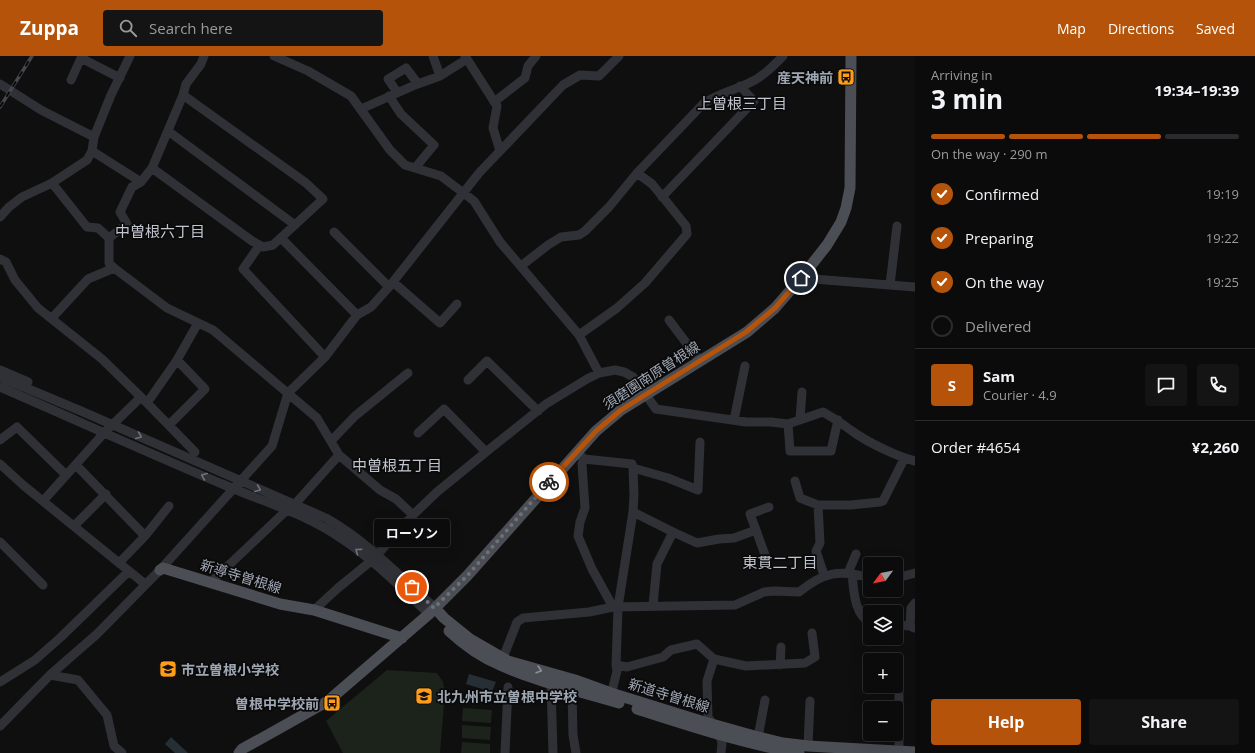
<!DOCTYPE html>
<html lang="en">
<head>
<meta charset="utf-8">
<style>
  body { margin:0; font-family:"Open Sans","Noto Sans JP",sans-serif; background:#141415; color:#f1f3f6; height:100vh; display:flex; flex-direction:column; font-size:15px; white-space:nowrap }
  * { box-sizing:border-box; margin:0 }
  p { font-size:13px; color:#9a9b9d }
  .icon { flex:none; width:22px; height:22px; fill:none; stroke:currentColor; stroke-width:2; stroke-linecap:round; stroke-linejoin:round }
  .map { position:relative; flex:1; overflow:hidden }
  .drawer { display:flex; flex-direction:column; background:#0b0b0c; width:340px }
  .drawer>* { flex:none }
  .needle { width:26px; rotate:238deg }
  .fabs { position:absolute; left:863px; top:501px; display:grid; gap:8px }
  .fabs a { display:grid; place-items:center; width:40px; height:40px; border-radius:4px; background:#0b0b0c; box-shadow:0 4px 16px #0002,0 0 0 1px #2b2b2d; font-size:20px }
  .pin { position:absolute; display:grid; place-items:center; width:34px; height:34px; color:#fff; margin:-17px; border:2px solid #fff; border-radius:50%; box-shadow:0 1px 4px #0007 }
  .courier { position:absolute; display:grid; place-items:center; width:40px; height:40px; margin:-20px; border:3px solid #b45309; border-radius:50%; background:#fff; color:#222; box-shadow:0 1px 5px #0007 }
  .bubble { position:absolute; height:28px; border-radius:4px; background:#0b0b0c; box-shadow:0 4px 16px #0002,0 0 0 1px #2b2b2d; font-size:13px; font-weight:700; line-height:28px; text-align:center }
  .head em { font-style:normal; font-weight:700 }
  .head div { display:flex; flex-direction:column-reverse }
  .head { display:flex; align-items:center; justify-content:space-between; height:68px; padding:0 16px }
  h1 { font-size:26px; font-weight:700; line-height:30px }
  .bar { display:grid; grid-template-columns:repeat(4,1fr); gap:6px 4px; align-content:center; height:48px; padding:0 16px }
  .bar i { height:5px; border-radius:3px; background:#2b2b2d }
  .bar .active { background:#b45309 }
  .bar p { grid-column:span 4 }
  .line { display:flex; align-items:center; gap:10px; padding:0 16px; border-top:1px solid #2b2b2d }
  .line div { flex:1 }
  .round { display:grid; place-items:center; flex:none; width:42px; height:42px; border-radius:4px; background:#141415 }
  ol { padding:0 16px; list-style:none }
  li { display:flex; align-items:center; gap:12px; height:44px }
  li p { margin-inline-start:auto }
  li .icon { padding:4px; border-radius:50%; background:#b45309; color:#fff; stroke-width:4 }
  li:last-child { color:#9a9b9d }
  li i { width:22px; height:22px; border:2px solid #2b2b2d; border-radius:50% }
  .button { display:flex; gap:8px; margin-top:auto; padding:8px 16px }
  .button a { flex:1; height:46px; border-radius:4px; background:#b45309; color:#fff; font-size:16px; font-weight:700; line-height:46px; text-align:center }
  .button a+a { background:#141415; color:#f1f3f6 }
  header { display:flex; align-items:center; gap:24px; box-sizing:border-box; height:56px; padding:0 20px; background:#b45309; color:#fff }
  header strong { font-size:19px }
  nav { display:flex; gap:22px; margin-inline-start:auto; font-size:14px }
  .search { width:280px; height:36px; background:#141415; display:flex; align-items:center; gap:10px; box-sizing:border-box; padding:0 14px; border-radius:4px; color:#9a9b9d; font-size:15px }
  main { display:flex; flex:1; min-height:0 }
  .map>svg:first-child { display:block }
  .green { fill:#1b231b }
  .water { fill:#252f35 }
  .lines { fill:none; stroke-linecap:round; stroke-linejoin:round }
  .minor { stroke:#303136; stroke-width:9 }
  .major { stroke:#4c4e55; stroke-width:11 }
  .rail-casing { stroke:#45474d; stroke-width:3.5 }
  .rail { stroke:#0a0a0b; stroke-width:2; stroke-dasharray:6; stroke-linecap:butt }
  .oneway { stroke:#6d727b }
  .oneway2 { stroke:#8a919c }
  .done { stroke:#6d727a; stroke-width:4; stroke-dasharray:0 7.2 }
  .route { stroke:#b45309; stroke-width:5 }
  .labels { text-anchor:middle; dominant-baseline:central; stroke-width:3.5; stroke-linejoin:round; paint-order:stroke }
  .poi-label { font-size:14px; font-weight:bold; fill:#9fa7b3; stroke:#0a0a0b; text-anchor:end }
  .street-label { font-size:14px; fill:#9fa7b3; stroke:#0a0a0b }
  .neighbourhood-label { font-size:15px; fill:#c0c5ce; stroke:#0a0a0b }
</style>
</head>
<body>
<header>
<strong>Zuppa</strong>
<div class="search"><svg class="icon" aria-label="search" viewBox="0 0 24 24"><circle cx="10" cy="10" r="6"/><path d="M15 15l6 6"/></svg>Search here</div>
<nav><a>Map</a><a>Directions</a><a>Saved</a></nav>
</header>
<main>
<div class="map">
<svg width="915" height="697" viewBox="0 0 915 697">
  <rect width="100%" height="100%" fill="#0f0f10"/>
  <path class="green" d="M387,614L437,617L443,626L445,636L440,697H343L326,665Z
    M463,652L492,654L491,667L462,665Z
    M462,669L491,671L490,684L462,682Z
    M462,686L490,688V697H461Z"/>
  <path class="water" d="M469,618L496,626L492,636L466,628Z
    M171,681L188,697H175L165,688Z"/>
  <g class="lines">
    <path class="minor" d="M274,0L308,15L351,40L390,94L405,109L441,120L474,145L500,186L579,279L599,317
      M433,0L440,20
      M465,0L497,50L493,72L500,95
      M71,24L81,2L120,22
      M0,28L41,54L94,81L92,95L87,104L52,127L22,141L9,151L0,161
      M397,36L388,23L406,12L418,28
      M389,40L401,58L434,89L415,112
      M494,46L525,22L528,10L536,0
      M361,53L415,29L440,20L467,3
      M168,75L295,169
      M94,81L111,39L130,0
      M92,95L141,126L152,112L183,39L186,28L201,8L204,0
      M152,112L252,185L263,191L273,189L323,143L306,127L183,39
      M52,127L87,171L98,172L109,182V207L114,212
      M662,141L754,45L740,30
      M334,176L389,231
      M109,182L127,168L120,156L132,131L141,126
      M281,182L357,259
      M259,190L243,213L325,301
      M0,203L6,206L15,224L38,252L102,303L147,347L195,396
      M521,210L548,189L561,181L579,179L585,175L609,151L637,117L704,47C718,38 734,34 749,27C763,21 773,10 783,0
      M801,222L915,231
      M393,226L440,267L457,248
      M890,229L897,170
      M52,262L88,223L114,212L167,252L213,274L317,362L339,399L380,434L396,443L413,459
      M669,264L700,305
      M579,279L617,252L645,227L687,178L686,170L666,145L652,128L637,117
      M177,304L198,267
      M0,314L28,326
      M0,321L81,355L326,462C368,486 400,520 435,552
      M468,324L487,305L538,355
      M0,331C76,364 151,398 227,430C266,447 307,458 342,483C374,504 401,532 429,558
      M147,347L177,304L205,333L169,369
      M800,363L802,336
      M734,364L745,310
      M788,368L790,395H831L838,364
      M418,377L444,353L486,396
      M0,384L17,371L66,419
      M331,385L355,360L408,317
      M577,396L584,403L632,408L633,412L634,439L633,456L618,551L616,609L617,615L610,643
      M584,403L582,408L585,452L580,466L578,480L592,513L613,551
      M0,408L23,429L129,515
      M76,409L145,480L119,507
      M633,412L668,422L698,434L700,386
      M795,425L800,442L818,449H851L880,446L883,445L904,403
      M43,445L104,377L141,341
      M295,448L339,399
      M818,449L820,487L816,495L824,519
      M633,456L673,476L657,508L653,549
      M74,470L106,438
      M756,474L750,458L769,451
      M673,476L697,487L719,483L734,482L756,474L765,499
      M145,480L169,450
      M0,486L43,529
      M378,498L413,459L437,436L486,396L546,348L587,323L599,317L615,314L624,316L633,321L656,353L746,366H771L788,368L823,356C834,362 843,368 852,375C867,386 898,401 915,405
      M848,517L856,498
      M852,518C854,536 854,557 870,567
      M896,522L915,517
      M210,527L287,454
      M314,554L338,532L371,505
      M896,569L910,570L914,572
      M910,570L911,552L915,547
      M503,602L517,566L523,562L589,556L613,551L735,549L764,536L774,535L799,536C824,516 839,513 870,522
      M714,603L746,610L805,607L815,601L812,577
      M616,609L627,611L663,601L671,594L697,588L714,603L707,625L708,661L720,680L722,687L721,697
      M780,609L781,591
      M50,619L78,624L107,659L114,690L122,697
      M0,626L35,604L61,581L129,515L145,528
      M551,628L553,697
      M573,629L572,634L573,679L576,697
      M0,670L50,619L97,578L160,514L272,390L288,337L325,301L357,259L371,251L389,231L479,117L563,29L580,19L599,20L619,0
      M758,681L765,644
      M808,690L810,645
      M899,696V629
      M505,697L508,631"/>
    <path class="major" d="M160,514L163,512L280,548L314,554L402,582
      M435,552L444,562L470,583L508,605L575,624L611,637L701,665L758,681L783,687L808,690L915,696
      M449,575C464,589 481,601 500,609C538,626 579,635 619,647
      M637,653C691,670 744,688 799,697
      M239,697L242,693L264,681L328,645L429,558L467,520L596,375L621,354L747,276L775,252L801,222L827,189L841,166L846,152L850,132L851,0"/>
    <g class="rail-casing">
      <path id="rail" d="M0,51L32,0"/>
    </g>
    <use href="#rail" class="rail"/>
  </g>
  <defs><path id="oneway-chevron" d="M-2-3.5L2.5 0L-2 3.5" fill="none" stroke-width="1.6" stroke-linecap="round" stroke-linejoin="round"/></defs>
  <g class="oneway">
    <use href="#oneway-chevron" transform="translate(139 380) rotate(23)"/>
    <use href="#oneway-chevron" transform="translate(204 420) rotate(-157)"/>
    <use href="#oneway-chevron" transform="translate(258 433) rotate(23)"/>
    <use href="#oneway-chevron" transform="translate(358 495) rotate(-143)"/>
  </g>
  <use class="oneway2" href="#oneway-chevron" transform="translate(539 614) rotate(16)"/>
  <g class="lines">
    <path class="done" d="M412,531L434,552L467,520L549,426"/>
    <path class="route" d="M549,426L596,375L621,354L746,276L775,252L801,222"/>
  </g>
  <defs>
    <g id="bus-square" transform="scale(0.9)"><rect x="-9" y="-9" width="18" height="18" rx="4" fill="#ff9c18" stroke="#0a0a0b"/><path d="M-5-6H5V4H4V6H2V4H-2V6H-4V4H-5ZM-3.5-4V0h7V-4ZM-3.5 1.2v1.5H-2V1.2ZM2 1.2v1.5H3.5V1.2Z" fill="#111"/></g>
    <g id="school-square" transform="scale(0.9)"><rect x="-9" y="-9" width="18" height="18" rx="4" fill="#ff9c18" stroke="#0a0a0b"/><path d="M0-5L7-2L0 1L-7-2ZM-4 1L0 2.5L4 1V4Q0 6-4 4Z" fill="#111"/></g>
  </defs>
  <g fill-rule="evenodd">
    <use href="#bus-square" x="846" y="21"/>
    <use href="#school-square" x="168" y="613"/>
    <use href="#school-square" x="424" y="640"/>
    <use href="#bus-square" x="332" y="647"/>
  </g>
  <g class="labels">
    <g class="poi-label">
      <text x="833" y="21">産天神前</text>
      <text x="181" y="613" text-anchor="start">市立曽根小学校</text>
      <text x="437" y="640" text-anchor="start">北九州市立曽根中学校</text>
      <text x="319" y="647">曽根中学校前</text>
    </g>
    <g class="street-label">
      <text transform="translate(651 319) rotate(-33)">須磨園南原曽根線</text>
      <text transform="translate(241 520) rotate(17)">新導寺曽根線</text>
      <text transform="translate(669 639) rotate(17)">新道寺曽根線</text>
    </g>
    <g class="neighbourhood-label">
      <text x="742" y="47">上曽根三丁目</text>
      <text x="160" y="175">中曽根六丁目</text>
      <text x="397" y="409">中曽根五丁目</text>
      <text x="780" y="506">東貫二丁目</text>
    </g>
  </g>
</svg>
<div class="fabs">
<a><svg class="needle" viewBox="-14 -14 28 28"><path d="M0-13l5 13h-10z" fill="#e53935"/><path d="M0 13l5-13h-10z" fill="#9a9b9d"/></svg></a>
<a><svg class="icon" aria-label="layers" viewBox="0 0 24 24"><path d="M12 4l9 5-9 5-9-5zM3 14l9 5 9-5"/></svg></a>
<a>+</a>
<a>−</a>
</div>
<div class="pin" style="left:412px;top:531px;background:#ea580c"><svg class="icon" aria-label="bag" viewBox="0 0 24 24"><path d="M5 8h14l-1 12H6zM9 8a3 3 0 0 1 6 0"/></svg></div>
<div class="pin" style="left:801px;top:222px;background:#1f2937"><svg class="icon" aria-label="home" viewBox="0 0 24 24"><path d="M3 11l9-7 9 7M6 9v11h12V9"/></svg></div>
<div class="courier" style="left:549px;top:426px"><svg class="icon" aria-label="bike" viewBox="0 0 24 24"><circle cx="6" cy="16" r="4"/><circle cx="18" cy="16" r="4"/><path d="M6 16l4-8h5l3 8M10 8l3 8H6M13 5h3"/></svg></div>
<div class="bubble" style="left:374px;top:463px;width:76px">ローソン</div>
</div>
<section class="drawer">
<div class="head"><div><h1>3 min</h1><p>Arriving in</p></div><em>19:34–19:39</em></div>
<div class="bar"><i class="active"></i><i class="active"></i><i class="active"></i><i></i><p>On the way · 290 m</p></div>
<ol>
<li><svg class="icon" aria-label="check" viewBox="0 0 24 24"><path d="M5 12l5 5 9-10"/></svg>Confirmed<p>19:19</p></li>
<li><svg class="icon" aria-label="check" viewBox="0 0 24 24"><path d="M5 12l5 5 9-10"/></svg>Preparing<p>19:22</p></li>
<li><svg class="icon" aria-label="check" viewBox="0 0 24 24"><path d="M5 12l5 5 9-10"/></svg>On the way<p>19:25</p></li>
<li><i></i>Delivered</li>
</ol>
<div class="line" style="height:72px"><b class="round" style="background:#b45309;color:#fff">S</b><div><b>Sam</b><p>Courier · 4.9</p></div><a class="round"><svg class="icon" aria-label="chat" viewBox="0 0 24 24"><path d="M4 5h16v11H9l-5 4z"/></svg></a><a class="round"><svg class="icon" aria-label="phone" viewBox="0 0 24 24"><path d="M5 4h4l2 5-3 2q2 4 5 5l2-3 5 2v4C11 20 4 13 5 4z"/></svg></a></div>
<div class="line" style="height:52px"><div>Order #4654</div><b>¥2,260</b></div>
<div class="button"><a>Help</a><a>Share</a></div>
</section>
</main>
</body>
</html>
